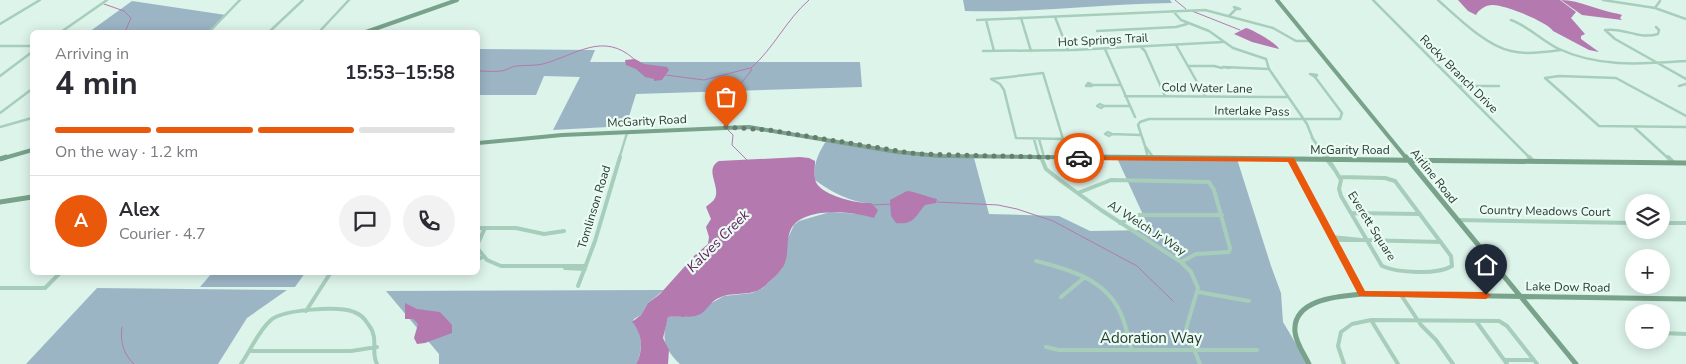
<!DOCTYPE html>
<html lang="en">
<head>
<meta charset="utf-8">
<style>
  body { margin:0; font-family:"Nunito Sans",sans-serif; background:#f2f2f3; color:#2b2b33; height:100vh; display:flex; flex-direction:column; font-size:19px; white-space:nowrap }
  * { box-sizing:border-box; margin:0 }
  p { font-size:16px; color:#7c7c81 }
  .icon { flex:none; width:28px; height:28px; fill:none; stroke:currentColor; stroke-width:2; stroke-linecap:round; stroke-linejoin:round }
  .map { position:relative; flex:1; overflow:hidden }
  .side { position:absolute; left:30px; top:30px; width:450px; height:245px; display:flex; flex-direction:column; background:#fff; border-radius:8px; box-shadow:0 2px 12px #0003 }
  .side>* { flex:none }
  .tools { position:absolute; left:1625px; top:194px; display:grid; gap:10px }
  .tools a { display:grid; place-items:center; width:45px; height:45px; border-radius:50%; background:#fff; box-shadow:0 2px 12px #0003; font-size:25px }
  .pin { position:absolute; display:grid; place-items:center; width:42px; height:42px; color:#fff; margin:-51px -21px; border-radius:50% 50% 50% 0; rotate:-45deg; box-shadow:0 0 5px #0007 }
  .pin .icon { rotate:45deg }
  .courier { position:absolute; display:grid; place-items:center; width:50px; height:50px; margin:-25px; border:4px solid #ea580c; border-radius:50%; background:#fff; color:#222; box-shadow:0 1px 6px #0007 }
  .headline em { font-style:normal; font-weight:700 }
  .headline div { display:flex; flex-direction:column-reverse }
  .headline { display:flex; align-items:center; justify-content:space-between; height:85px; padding:0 25px }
  h1 { font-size:32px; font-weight:700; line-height:38px }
  .bar { display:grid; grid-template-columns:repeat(4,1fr); gap:8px 5px; align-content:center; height:60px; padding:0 25px }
  .bar i { height:6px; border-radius:4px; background:#e1e1e2 }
  .bar .active { background:#ea580c }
  .bar p { grid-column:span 4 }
  .line { display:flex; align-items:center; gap:12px; padding:0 25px; border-top:1px solid #e1e1e2 }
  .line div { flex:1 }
  .round { display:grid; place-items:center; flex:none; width:52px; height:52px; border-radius:26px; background:#f2f2f3 }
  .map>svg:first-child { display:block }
  .green { fill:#9bb5c5 }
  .water { fill:#b479ae }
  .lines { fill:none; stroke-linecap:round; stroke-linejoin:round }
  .stream { stroke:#b479ae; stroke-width:1 }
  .street-far1 { stroke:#a7cebb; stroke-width:2.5 }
  .street { stroke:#a7cebb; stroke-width:4 }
  .secondary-far1 { stroke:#78a28a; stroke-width:4 }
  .secondary { stroke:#78a28a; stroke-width:5 }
  .route { fill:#ea580c }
  .done { stroke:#677b71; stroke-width:5; stroke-dasharray:0 9 }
  .labels { text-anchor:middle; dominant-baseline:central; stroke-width:4.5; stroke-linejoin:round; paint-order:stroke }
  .street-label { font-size:12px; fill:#283a2f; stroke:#eafbf4 }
  .water-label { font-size:14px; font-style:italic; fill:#5f1a57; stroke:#eafbf4 }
  .near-street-label { font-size:15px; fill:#283a2f; stroke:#eafbf4 }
</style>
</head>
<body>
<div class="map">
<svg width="1686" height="364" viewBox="0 0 1686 364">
  <rect width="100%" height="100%" fill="#ddf4eb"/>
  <path class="green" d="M963,0H1170L1172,3C1103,4 1033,13 965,11Z
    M132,1L226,15L210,32H89Z
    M478,49L595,50L590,62H860L862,87L636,94L626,126L553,130L580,77L544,76L536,95H478Z
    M826,141L903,153L974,158L989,214L1059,216L1090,231L1150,230L1117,158L1237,159L1271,266L1281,293L1283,322L1308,364H680C664,349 661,338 668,317H686L724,296L752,293L763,288L782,269L785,262L788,238L794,225L799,221L830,212L861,214L871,203C854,204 829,191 815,180C813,164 818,154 826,141Z
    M212,273V272L305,273L295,287H200Z
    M97,288L287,290L247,318L218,364H26Z
    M664,290L648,303L641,315L634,319L633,323C643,332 643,353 636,364H439V354L386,291Z"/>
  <path class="water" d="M1458,0H1560L1576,12L1571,18L1585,34L1581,36V39L1599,52L1589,50L1553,31C1548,22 1503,4 1492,5C1486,5 1478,10 1476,15L1468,11Z
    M1561,0C1580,0 1599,11 1619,14L1622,15L1620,18L1622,20L1582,15Z
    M1246,28C1251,29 1277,43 1279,49L1252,42L1234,34Z
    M635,59L644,64L667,67L669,70L662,80L654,81V79L645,77L636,69L626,65L625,60Z
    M800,157L809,158L815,161C815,168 813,178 817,184C825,196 858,204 871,203L878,210L874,218C854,211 803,206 791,229C786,239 789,252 785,263C782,271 774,277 768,283C755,298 737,291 721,297C710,301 711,306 702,313C693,319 679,316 668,317L663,338L669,350L668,364H636C644,351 642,332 632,322L641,315L648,303L660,294L695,255L708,244L709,237L706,227L711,219L706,207C710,203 715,201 716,195C718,183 705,169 719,161Z
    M907,191C918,192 926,197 937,199L936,203L925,205C915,216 915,225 896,223L891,216L890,200Z
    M405,303L417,309L440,312L452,325V333L425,343L417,344L414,338L418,324L413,319H405Z"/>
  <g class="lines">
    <path class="stream" d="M1175,0L1186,9
      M104,4L124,11L131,18L125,32
      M1192,11L1240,30
      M478,71C486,71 494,72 501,71C507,70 511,67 516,66C525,65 534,66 543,64C576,55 603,31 634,59
      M666,75L704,80L750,68
      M728,125L730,100L738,87L751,71V68C774,48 786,20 809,0
      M728,130L733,135L732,145L747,160
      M937,202L998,205L1017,209L1053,221L1137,266L1173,301
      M872,205L893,204
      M122,327C120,341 123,354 134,364"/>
    <path class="street-far1" d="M1373,0L1531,159
      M1438,0C1456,16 1486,46 1511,51C1526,55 1545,52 1561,50
      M1603,0L1655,8L1686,19
      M1234,7L1240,9H1236Z
      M1655,8L1660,1
      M1173,11L1181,20L1209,31L1233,48L1266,59L1269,69L1307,124L1313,139
      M1229,16L1236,9
      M1055,17L1068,50
      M1021,18L1031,51
      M977,20L1205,10L1273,28L1296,41H1311
      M986,20L994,51
      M1511,20C1528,26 1541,40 1557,48C1598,68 1642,64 1686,61
      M0,24L40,0
      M1656,27L1659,30L1658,34C1639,40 1624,27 1605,30L1615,39L1686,79
      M1097,31L1176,27L1187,24
      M61,32L107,0
      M209,32L240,0
      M269,32L303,0
      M319,32L349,0
      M1176,45L1205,96
      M0,46H32
      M1141,47L1145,51L1165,96
      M1105,49L1135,117
      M983,51L1074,50L1223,42
      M1189,66H1214L1222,68
      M1229,68L1223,67L1269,69
      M1043,73L1063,139L1016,138L1004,90L1000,84L991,79Z
      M1310,74L1317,75L1315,77Z
      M0,76L32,52
      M1088,83L1091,84L1092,86H1086Z
      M1092,85H1120
      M1459,86H1499
      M1679,86L1686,84
      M1125,96L1288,97
      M1100,104L1104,106L1101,108L1097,106Z
      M1104,106H1129
      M0,113L32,89
      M1686,116L1616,78L1559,76L1545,78L1599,126L1686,127
      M0,127L32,118
      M1635,128L1669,159
      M1108,132L1112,134L1109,136L1105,134Z
      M1112,134L1140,135
      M1312,138L1313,139
      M1034,139L1039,157
      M1039,139L1044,157
      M1313,139L1328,159
      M1313,139L1326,159
      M1145,146L1138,125L1140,122L1149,119H1340L1342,113L1315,77
      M1148,158L1145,146L1153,157
      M619,159L627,133"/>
    <path class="street" d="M1041,157L1046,169L1061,181L1101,210L1181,262L1191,272L1198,288L1186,329L1200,364
      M1325,157L1335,170L1327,157
      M1529,157L1533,161
      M1668,157L1673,162
      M1291,160L1362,293
      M1335,170L1341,180L1339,189L1341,196L1382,266C1398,273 1437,275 1452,266L1451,256L1395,181L1385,178L1340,177
      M1078,193L1111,180L1209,182L1214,190L1230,248L1229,252L1196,254L1181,262
      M1351,213L1420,214
      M1457,220L1634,223
      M1120,223L1139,215H1222
      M1661,223H1686
      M478,228H516L544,234L564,231
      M1332,237L1361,240H1333
      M1361,240L1441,242
      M478,243L485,228
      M478,249L487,260L501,266H586
      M478,259L483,257
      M1036,261C1068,269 1105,279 1120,312C1126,324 1128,338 1132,350
      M565,268L585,269
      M578,286L595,241L620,157
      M0,288H45L61,272
      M1198,292L1249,301
      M1401,295L1421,325L1436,340L1453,364
      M1061,297L1085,277
      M306,311L331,272
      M1371,320L1398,364
      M1476,321L1507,364
      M1661,333L1686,334
      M1046,347L1059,350H1257
      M250,351H351L377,347
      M1505,360H1534
      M241,364C251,350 258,331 271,320C284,309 339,306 354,312C360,314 365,319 368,324C380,339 370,351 377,364
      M1344,364L1338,346L1341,332L1352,324L1371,320L1499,321L1507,326L1537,364"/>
    <path class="secondary-far1" d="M1277,0L1407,159
      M366,32L457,0
      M478,143L562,135L749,127L897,152L940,156L1223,159
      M1,159L32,150"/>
    <path class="secondary" d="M1090,157L1686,163
      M1406,157L1576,364
      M0,159L6,157
      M0,202L32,197
      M1309,364C1304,354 1296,343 1295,332C1292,299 1339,296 1362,294L1686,299"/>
  </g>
  <path class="route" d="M1076,156L1294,158L1365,291L1486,292L1491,295L1486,299L1359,296L1288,162L1079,160L1076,159Z"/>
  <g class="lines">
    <path class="done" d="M726,127L769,130L917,154L1079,158"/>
  </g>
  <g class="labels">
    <g class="street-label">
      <text transform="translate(1103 40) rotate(-3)">Hot Springs Trail</text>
      <text transform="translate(1459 74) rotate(45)">Rocky Branch Drive</text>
      <text transform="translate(1207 88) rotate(1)">Cold Water Lane</text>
      <text transform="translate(1252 111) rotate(1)">Interlake Pass</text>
      <text transform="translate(647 121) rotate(-3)">McGarity Road</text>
      <text x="1350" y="150">McGarity Road</text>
      <text transform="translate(1434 176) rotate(51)">Airline Road</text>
      <text transform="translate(594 207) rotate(-73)">Tomlinson Road</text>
      <text transform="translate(1545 211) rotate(1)">Country Meadows Court</text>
      <text transform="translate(1372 226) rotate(58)">Everett Square</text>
      <text transform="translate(1147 228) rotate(33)">AJ Welch Jr Way</text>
      <text transform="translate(1568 287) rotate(1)">Lake Dow Road</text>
    </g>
    <g class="water-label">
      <text transform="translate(718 241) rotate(-45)">Kalves Creek</text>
    </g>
    <g class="near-street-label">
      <text x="1151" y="338">Adoration Way</text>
    </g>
  </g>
</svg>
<div class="tools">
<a><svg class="icon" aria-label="layers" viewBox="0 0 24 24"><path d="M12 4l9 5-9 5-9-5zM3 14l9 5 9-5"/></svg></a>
<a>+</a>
<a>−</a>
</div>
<div class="pin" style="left:726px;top:127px;background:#ea580c"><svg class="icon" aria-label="bag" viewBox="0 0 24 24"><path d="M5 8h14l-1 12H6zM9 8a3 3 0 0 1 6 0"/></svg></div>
<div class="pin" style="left:1486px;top:295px;background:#1f2937"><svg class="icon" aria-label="home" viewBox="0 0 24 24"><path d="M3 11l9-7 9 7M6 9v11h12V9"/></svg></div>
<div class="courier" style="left:1079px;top:158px"><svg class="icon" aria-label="car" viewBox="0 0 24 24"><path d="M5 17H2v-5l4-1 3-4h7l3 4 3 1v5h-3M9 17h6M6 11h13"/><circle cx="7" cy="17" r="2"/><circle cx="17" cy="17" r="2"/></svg></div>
<section class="side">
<div class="headline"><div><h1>4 min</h1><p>Arriving in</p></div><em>15:53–15:58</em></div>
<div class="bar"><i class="active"></i><i class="active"></i><i class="active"></i><i></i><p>On the way · 1.2 km</p></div>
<div class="line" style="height:90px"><b class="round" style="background:#ea580c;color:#fff">A</b><div><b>Alex</b><p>Courier · 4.7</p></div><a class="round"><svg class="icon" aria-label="chat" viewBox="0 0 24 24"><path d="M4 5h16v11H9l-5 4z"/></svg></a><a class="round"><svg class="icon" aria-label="phone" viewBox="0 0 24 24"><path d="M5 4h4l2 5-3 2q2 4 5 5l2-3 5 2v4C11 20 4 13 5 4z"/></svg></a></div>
</section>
</div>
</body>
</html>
